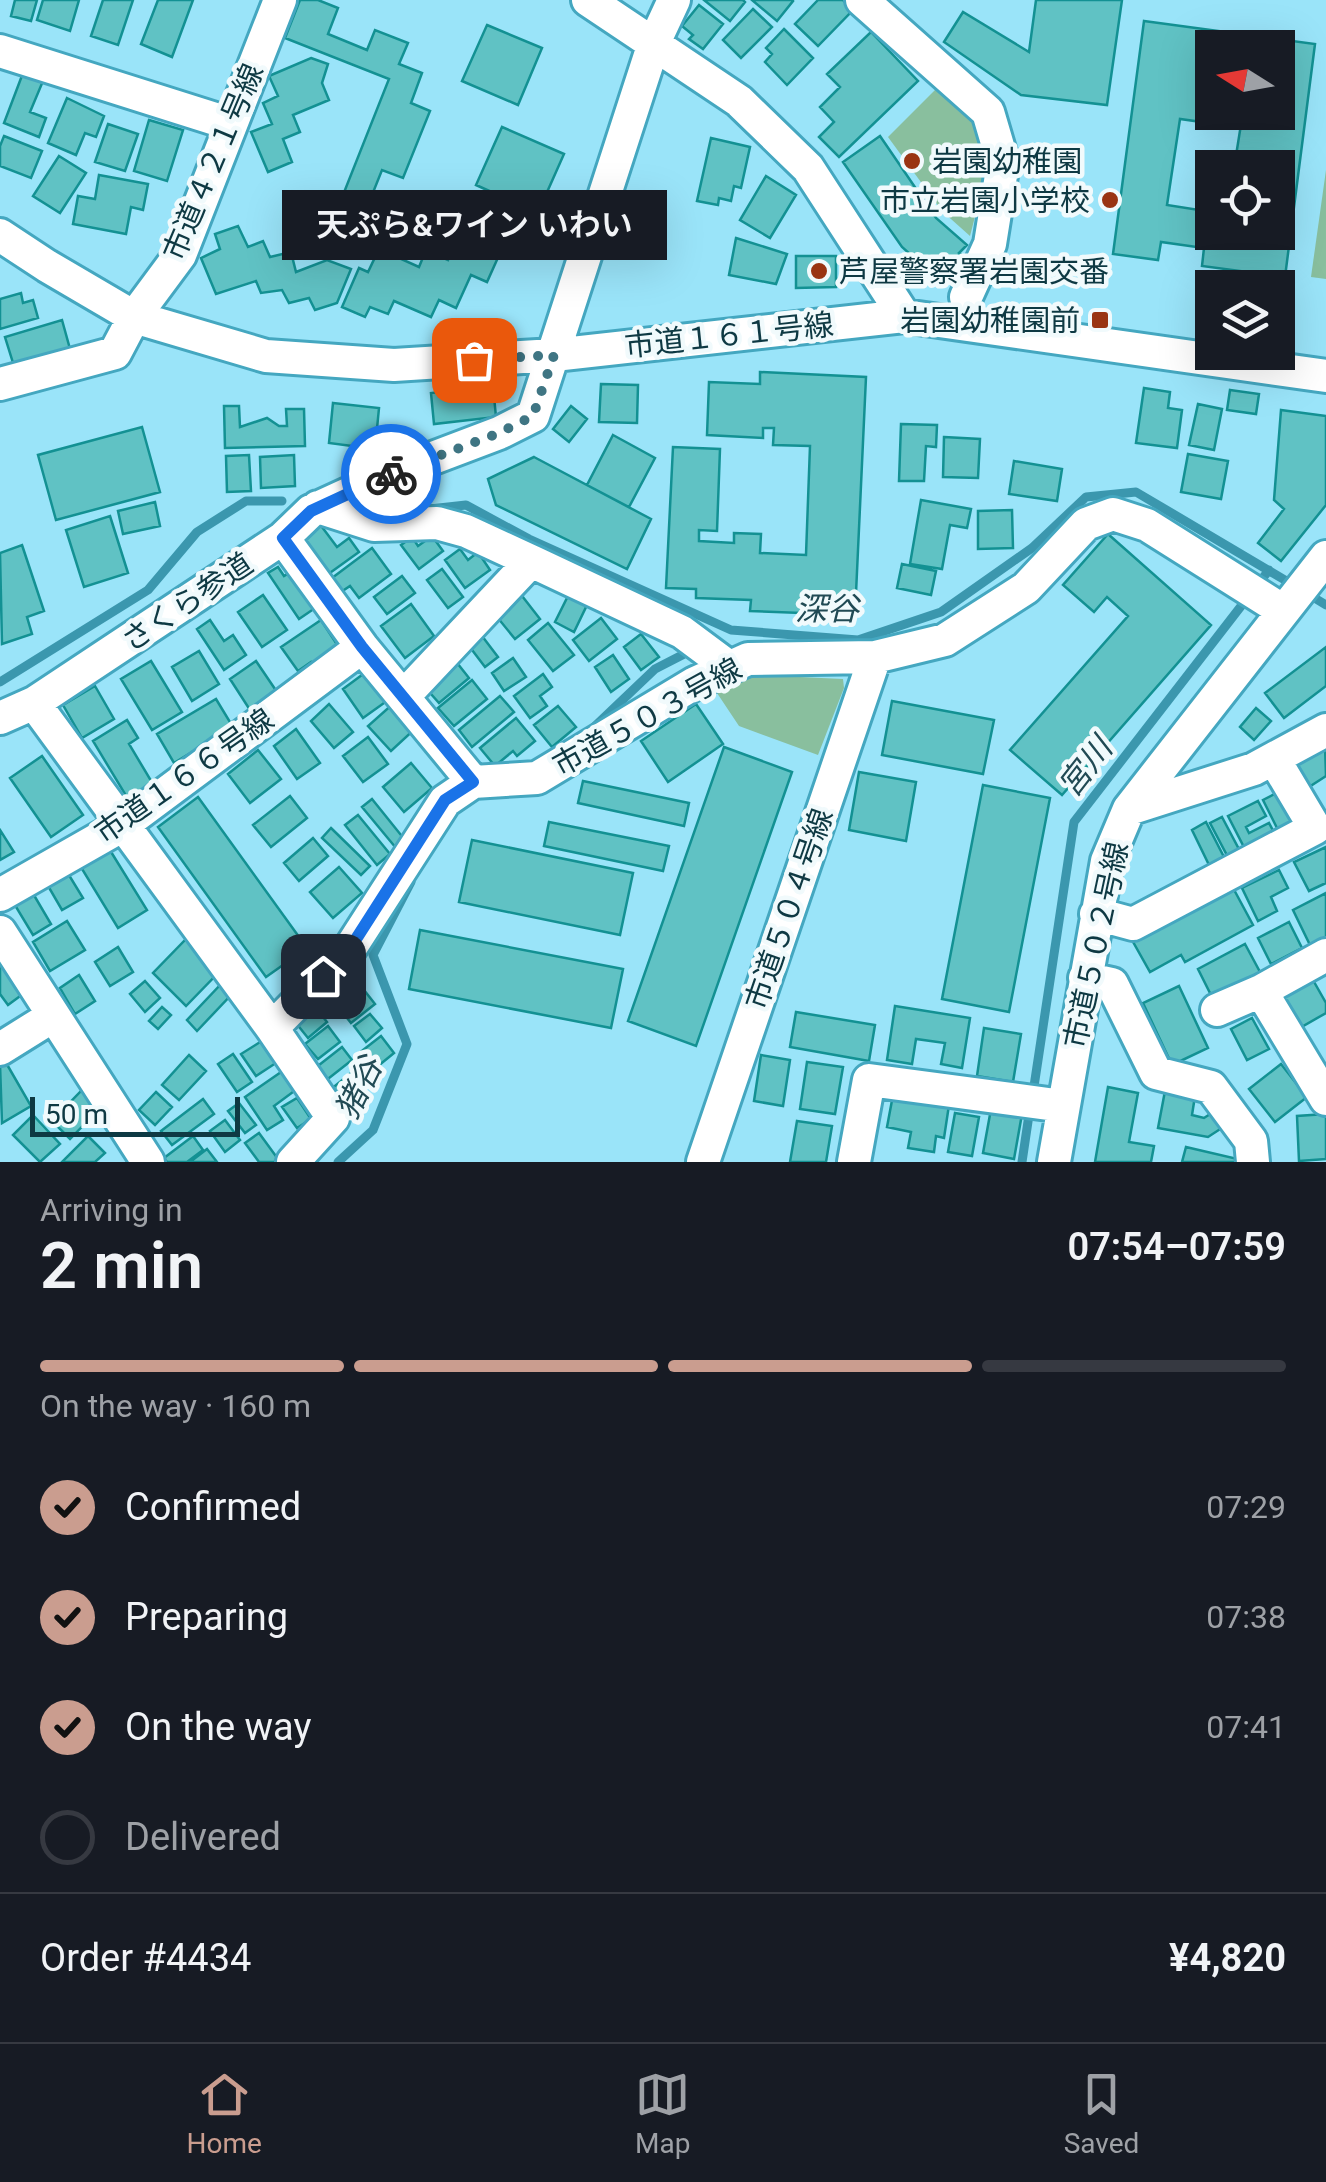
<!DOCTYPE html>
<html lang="en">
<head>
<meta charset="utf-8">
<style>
  body { margin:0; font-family:Roboto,"Noto Sans JP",sans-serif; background:#20242c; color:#f1f3f6; height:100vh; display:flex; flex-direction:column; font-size:38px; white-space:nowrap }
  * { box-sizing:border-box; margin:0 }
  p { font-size:32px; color:#9ea1a6 }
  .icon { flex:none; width:55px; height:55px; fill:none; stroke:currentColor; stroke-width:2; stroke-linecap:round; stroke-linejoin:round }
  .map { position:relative; height:1162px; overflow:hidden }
  .sheet { display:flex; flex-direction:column; background:#171b24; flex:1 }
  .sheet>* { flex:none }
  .needle { width:65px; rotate:281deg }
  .fabs { position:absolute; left:1195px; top:30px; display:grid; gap:20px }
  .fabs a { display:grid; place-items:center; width:100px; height:100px; border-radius:0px; background:#171b24; box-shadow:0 10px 40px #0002; font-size:50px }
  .scale { position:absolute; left:30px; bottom:25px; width:210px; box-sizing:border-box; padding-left:10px; border:5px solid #0e3943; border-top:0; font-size:28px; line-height:35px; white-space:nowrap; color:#0e3943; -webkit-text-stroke:8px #f1fafc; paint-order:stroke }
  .pin { position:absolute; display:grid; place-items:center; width:85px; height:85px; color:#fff; margin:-42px; border-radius:20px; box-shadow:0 5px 15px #0006 }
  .courier { position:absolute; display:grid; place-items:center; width:100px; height:100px; margin:-50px; border:8px solid #1a73e8; border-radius:50%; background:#fff; color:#222; box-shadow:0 2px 12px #0007 }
  .bubble { position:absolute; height:70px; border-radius:0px; background:#171b24; box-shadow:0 10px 40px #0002; font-size:32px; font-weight:600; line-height:70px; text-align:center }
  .head em { font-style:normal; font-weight:600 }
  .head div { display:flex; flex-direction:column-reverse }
  .head { display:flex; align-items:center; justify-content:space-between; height:170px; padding:0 40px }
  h1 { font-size:65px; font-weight:600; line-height:75px }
  .bar { display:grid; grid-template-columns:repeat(4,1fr); gap:15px 10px; align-content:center; height:120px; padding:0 40px }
  .bar i { height:12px; border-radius:8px; background:#363941 }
  .bar .on { background:#ca9d8f }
  .bar p { grid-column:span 4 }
  .line { display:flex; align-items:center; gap:25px; padding:0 40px; border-top:2px solid #363941 }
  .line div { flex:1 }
  ol { padding:0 40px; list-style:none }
  li { display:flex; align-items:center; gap:30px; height:110px }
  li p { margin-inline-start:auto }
  li .icon { padding:10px; border-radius:50%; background:#ca9d8f; color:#111; stroke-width:4 }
  li:last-child { color:#9ea1a6 }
  li i { width:55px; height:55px; border:5px solid #363941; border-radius:50% }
  .tab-bar { display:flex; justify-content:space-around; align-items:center; height:140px; border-top:2px solid #363941; background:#171b24; font-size:28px; color:#9ea1a6 }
  .tab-bar a { display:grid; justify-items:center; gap:5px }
  .tab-bar .on { color:#ca9d8f }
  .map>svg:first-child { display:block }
  .green { fill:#89bf9e }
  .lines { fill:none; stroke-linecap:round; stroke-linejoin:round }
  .stream { stroke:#3b97ae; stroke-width:9 }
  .building { fill:#60c2c4; stroke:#139193; stroke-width:2.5; fill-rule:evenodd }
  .minor-casing { stroke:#44a7c0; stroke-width:38 }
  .minor { stroke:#fff; stroke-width:32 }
  .done { stroke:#3f7583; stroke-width:10; stroke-dasharray:0 18 }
  .route { stroke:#1a73e8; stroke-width:12 }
  .poi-dot { fill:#9a3412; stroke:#f1fafc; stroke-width:4 }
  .labels { text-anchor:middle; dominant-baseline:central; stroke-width:9; stroke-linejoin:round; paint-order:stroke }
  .poi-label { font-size:30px; fill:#0e3943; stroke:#f1fafc; text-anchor:start }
  .street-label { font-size:30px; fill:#0e3943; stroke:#f1fafc }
  .water-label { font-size:32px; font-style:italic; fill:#214a54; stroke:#f1fafc }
</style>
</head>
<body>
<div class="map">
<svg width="1326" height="1162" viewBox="0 0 1326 1162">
  <rect width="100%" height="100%" fill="#9ae4f9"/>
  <path class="green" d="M937,88L972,119L986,174L970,236L942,211L888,137Z
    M1326,170V279L1311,277Z
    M757,675L843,679L844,688L818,755L739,726L717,693Z"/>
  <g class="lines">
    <path class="stream" d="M430,509L466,505L529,539L731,630L858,640L941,612L1032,548L1086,497L1136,492L1295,586
      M1308,594L1326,605
      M0,682L148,590L197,532L246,501H282
      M592,729L655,669L692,650
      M1033,1093L1074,822L1269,570
      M338,1162L373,1130L407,1044L373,955L411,882
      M1022,1162L1030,1108"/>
  </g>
  <path class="building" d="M15,0H37L31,21L11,16Z
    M43,0H79L70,31L37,20Z
    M103,0H133L118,45L91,36Z
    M158,0H193L172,57L141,44Z
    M300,0H318L338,8L328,34L367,50L375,30L408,43L399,64L422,73L411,103L430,111L403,178L382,170L366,210L341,200L389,79L285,38Z
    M704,0H743L745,2L730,21Z
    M752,0H792L793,1L777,21Z
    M818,0H843L853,10L818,46L795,24Z
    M1036,0H1122L1107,105L1021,95L944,42L963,12L1029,52Z
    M699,5L723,24L703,49L689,39L693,35L682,26Z
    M753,9L772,27L741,58L723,40Z
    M1144,21L1315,44L1285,277L1202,266L1204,248L1161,242L1158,260L1113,254ZM1212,48H1278V112H1243L1234,168H1278V232H1212V212L1167,205L1180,119L1223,125L1224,112H1212Z
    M487,25L542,48L518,105L462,81Z
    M784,29L813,58L787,85L765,62L772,54L766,48Z
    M871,32L918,81L839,157L819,137L834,122L820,107L840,87L827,74Z
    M311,58L328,64L322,83L329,100L293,115L300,132L283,139L292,162L268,172L251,132L272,124L263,103L278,96L269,76Z
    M23,73L43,81L30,112L46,118L39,137L4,123Z
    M67,98L104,116L96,137L85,133L76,155L48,143Z
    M149,120L183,130L167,181L134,171Z
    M108,124L138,134L125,171L95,162Z
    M502,127L564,154L548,190L564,198L549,233L533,226L526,240L509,233L487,282L471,275L456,308L439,300L431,317L394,301L388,314L370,307L365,317L342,307L359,268L368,272L379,249L419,267L426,250L448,260L454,245L471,252L496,194L476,185Z
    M4,136L42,151L31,178L0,166V146Z
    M880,136L936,218L967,245L959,253L964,257L950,273L938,262L929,271L902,247L843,162Z
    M711,138L750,147L741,188L734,186L731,201L719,198L718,205L697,201Z
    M59,156L86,173L60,213L33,196Z
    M99,175L148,184L143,210L131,207L126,234L73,224L78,196L95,199Z
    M766,176L796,195L770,238L740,220Z
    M238,226L248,247L263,241L270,257L291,252L296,272L327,260L351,269L337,303L315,310L309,298L289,303L282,290L261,293L256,281L216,294L201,258L220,249L215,234Z
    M736,238L787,254L776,284L729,275Z
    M796,256H836V287L796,288Z
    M21,293L23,303L33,300L38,318L0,329V299Z
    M62,320L70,349L14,366L5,337Z
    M760,372L866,377L855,615L750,611L751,600L696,598V589L666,588L673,447L720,449L717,531L699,530V541L734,543V533L761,534L760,553L806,555L810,446L773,445L774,428H763V438L707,435L709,382L760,384Z
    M601,384L638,385L637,423L599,422Z
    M493,386L496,417L434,424L431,393Z
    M1144,388L1170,392L1168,408L1182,410L1177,448L1136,443Z
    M1230,390L1259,394L1256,414L1227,410Z
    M333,403L379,408L375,449L329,443Z
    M1198,404L1222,409L1214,450L1189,445Z
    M224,406H239L240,427L267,418L279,426H287L286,409H304L305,446L225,448Z
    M571,406L587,419L569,442L553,429Z
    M1281,410L1326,416V505L1281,561L1258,543L1284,509L1274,500Z
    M901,424L937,425L936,447L926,446L924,481H899Z
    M142,427L160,492L56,520L38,455Z
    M613,435L655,458L629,507L587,485Z
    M944,437L980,439L978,478L943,477Z
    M1188,454L1228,461L1221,499L1181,492Z
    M249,455L251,491L227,492L226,456Z
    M294,455L295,486L261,488L260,457Z
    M534,457L651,519L627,569L496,505L488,479Z
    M1014,461L1062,469L1057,501L1009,494Z
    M921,500L971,509L967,528L950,525L942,569L910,564Z
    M155,502L160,526L123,534L118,511Z
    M1012,510L1013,548L978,549V511Z
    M110,516L128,573L84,587L66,530Z
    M319,523L337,547L349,538L359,552L327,575L299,537Z
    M1108,534L1211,625L1062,795L1010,750L1128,616L1107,597L1094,612L1063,585Z
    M432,536L443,551L419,569L401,545L412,537L418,546Z
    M22,545L44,611L27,617L32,634L2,644L0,553Z
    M372,548L391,574L359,598L350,586L338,594L328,581Z
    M460,549L468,560L478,552L490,570L465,588L445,560Z
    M902,564L936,571L931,595L897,588Z
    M278,567L284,576L297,568L321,604L299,619L268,573Z
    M442,569L463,597L448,608L427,580Z
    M402,576L415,593L387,614L374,597Z
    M519,592L540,619L515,639L493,612Z
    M263,595L287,630L262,647L238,612Z
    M568,596L587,605L574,632L555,622Z
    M411,604L434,636L405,658L381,626Z
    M601,618L617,639L589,661L573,640Z
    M210,620L224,641L233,635L246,655L224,670L197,629Z
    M321,620L340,649L314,667L311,662L298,671L281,647Z
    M548,623L574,655L553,671L528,640Z
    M479,632L498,657L485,667L466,642Z
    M641,634L659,657L641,670L624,647Z
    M1326,647V686L1284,718L1265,693Z
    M199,651L219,684L192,701L172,667Z
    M613,655L629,679L611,692L595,667Z
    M513,658L526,677L504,691L492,673Z
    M454,659L469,678L439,703L423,685Z
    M151,661L182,712L152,730L121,679Z
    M256,661L277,692L250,710L230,679Z
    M370,669L391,698L363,718L343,689Z
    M543,674L552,687L540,696L547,706L530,718L514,696Z
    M472,680L487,699L454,726L438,708Z
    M95,686L114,719L82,738L63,705Z
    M500,696L514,712L472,747L459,730Z
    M216,699L233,727L174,763L157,734Z
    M892,701L994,720L983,774L882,755Z
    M395,702L417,727L391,751L368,726Z
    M329,704L353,732L334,748L311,721Z
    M696,704L723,744L668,782L641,741Z
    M558,706L576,727L552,747L534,725Z
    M1256,708L1271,721L1254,740L1240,727Z
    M516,718L535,741L517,756L513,751L495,766L480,748Z
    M127,720L138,738L129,744L153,784L128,799L93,741Z
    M296,729L320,763L297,779L274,746Z
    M368,737L388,764L363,782L343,756Z
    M1325,746L1326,776L1309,787L1296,765Z
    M724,747L792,772L696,1046L628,1021Z
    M258,750L281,779L250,803L228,774Z
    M42,756L83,815L51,837L10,778Z
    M411,763L432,788L404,812L383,787Z
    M859,772L916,782L906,841L849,830Z
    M583,781L689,803L684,826L578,803Z
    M983,785L1050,798L1009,1012L942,999Z
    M1286,788L1305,824L1281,836L1263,800Z
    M290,796L307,818L271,847L253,825Z
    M198,797L307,948L266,977L158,827Z
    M372,799L405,840L396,848L362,807Z
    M1258,801L1266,816L1246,827L1249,833L1269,823L1277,838L1247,853L1228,816Z
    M358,815L390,854L377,865L345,825Z
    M1222,817L1242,855L1230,861L1210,823Z
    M549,822L669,846L663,871L544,846Z
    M1206,822L1225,859L1210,867L1192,830Z
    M331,828L370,866L361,875L322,838Z
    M0,830L14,852L0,860Z
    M313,838L328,856L299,881L284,863Z
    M472,840L633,873L620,935L459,902Z
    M108,847L147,910L118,928L79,864Z
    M1326,847V883L1309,891L1294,862Z
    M64,867L83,898L62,910L44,879Z
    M339,867L362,893L333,918L310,892Z
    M1279,870L1288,888L1271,897L1277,911L1258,921L1242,888Z
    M28,885L51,924L33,935L10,897Z
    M1232,886L1253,925L1185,962L1181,955L1150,972L1132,940Z
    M1326,893V937L1310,945L1293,910Z
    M67,921L85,950L50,971L33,942Z
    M1289,922L1302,948L1271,964L1258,938Z
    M420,930L623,969L611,1028L409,989Z
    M187,938L220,971L186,1006L153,973Z
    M1245,944L1260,972L1212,997L1198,969Z
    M118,947L133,972L110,986L95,962Z
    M6,961L27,991L8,1005L0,994V965Z
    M346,972L359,989L337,1007L323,990Z
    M1309,973L1326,1003V1013L1298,1029L1277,991Z
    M79,975L95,1001L75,1014L60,988Z
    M145,981L160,998L145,1012L130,994Z
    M222,983L232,994L197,1031L187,1020Z
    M1179,986L1208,1048L1172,1065L1143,1003Z
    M364,990L375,1004L351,1023L340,1009Z
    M895,1006L970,1018L962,1068L941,1064L945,1043L916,1039L912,1064L887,1060Z
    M162,1007L171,1015L158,1029L149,1021Z
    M316,1008L327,1022L308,1038L296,1023Z
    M796,1012L875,1025L869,1061L790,1047Z
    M370,1014L382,1028L366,1042L354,1026Z
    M1252,1018L1269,1049L1247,1060L1231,1029Z
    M328,1026L340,1042L318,1059L305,1044Z
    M984,1028L1021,1034L1013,1082L977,1076Z
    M381,1036L394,1053L372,1071L358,1054Z
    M265,1039L279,1061L256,1076L241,1054Z
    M342,1047L352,1060L324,1082L314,1069Z
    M233,1054L252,1082L237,1092L218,1064Z
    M189,1055L206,1071L179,1100L162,1085Z
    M761,1055L790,1060L783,1106L754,1101Z
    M5,1061L31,1106L2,1123L0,1064Z
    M807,1062L843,1067L835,1114L800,1109Z
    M1281,1064L1307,1097L1275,1122L1249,1089Z
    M356,1069L368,1084L342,1105L330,1090Z
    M284,1070L297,1089L274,1106L283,1120L267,1130L245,1097Z
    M1108,1087L1138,1093L1129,1142L1154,1146L1151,1162H1095Z
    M82,1090L101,1107L70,1139L52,1121Z
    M1165,1091L1195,1096L1192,1115L1204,1118L1218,1109L1228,1124L1208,1137L1158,1128Z
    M156,1092L172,1107L155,1125L139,1110Z
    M893,1095L949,1105L944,1138L936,1136L934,1152L908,1148L911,1132L887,1127Z
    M297,1098L311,1119L297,1128L282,1107Z
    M203,1099L214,1114L172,1145L161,1131Z
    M239,1103L256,1125L245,1133L228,1111Z
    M991,1109L1022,1114L1014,1159L983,1153Z
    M955,1113L979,1117L972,1156L948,1152Z
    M1326,1114V1159L1299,1161L1297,1116Z
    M33,1115L60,1144L40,1162L13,1135Z
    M225,1120L240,1140L225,1152L210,1131Z
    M797,1121L832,1126L826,1162H790Z
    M259,1133L278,1159L274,1162H259L245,1143Z
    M88,1136L105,1153L95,1162H62Z
    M193,1136L203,1150L187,1162H167L164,1158Z
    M1186,1147L1242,1160L1241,1162H1182Z
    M207,1149L217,1162H190Z"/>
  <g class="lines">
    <g class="minor-casing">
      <path id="minor" d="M588,0L739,101L808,168L904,316
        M862,0L988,112L1003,163L990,244L966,297
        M0,51L231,124
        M0,235L47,266L134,317L266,356L394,365L554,355L904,316L1326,376
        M0,384L115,353L134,317L180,255L280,0
        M318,507L374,525L437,523L466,531L531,561L403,697
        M283,538L362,647L473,782
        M531,561L682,632L729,667
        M34,703L272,1028
        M0,718L34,703L283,538L311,511L396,472L499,433L533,416L654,43L674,0
        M473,782L537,778L695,683L748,659L875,657L945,640L1026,588L1086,524L1113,514L1147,525L1282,610
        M1129,809L1254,769L1326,730
        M0,895L123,825L362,647
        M1096,914L1133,924L1315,828L1274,759
        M0,932L148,1162
        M1085,978L1112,984L1156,1073L1211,1087L1251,1141L1253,1162
        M1261,991L1326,1099
        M1217,1010L1261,991L1326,955
        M0,1049L53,1016
        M293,1162L333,1118L272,1028L349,950L445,801L473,782
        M703,1162L875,657
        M854,1162L869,1080L1063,1106
        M1054,1162L1107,861L1129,809L1326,557"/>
    </g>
    <use href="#minor" class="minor"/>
  </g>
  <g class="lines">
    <path class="done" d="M391,474L499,433L533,416L554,355L474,360"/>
    <path class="route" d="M323,976L349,950L445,800L473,782L362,647L283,538L311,511L391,474"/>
  </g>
  <g class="poi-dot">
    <circle cx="912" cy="161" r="10"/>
    <circle cx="1110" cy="200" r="10"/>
    <circle cx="819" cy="271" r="10"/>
    <rect x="1090" y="310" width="20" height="20" rx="5"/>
  </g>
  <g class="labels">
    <g class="poi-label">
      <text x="932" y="161">岩園幼稚園</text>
      <text x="1090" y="200" text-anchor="end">市立岩園小学校</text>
      <text x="839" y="271">芦屋警察署岩園交番</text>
      <text x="1080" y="320" text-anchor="end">岩園幼稚園前</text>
    </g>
    <g class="street-label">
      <text transform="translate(213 162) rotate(-67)">市道４２１号線</text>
      <text transform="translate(729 335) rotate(-6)">市道１６１号線</text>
      <text transform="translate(187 602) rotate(-34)">さくら参道</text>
      <text transform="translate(647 717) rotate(-29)">市道５０３号線</text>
      <text transform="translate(184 776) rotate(-35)">市道１６６号線</text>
      <text transform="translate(789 909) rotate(-71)">市道５０４号線</text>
      <text transform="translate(1096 945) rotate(-78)">市道５０２号線</text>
    </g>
    <g class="water-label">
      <text x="827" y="609">深谷</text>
      <text transform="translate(1085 767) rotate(-52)">宮川</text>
      <text transform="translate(359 1088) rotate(-64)">猪谷</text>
    </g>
  </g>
</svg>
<div class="fabs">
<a><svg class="needle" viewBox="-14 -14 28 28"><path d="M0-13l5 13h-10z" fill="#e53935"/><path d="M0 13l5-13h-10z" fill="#9ea1a6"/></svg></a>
<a><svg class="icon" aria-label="locate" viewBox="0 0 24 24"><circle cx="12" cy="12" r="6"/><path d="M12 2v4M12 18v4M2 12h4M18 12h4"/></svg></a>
<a><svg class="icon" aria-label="layers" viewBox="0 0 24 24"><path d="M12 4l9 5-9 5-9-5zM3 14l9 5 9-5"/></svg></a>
</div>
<div class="scale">50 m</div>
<div class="pin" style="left:474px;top:360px;background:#ea580c"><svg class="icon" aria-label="bag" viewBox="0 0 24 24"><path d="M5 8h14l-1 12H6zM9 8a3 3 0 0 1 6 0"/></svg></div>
<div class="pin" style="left:323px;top:976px;background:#1f2937"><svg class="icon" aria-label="home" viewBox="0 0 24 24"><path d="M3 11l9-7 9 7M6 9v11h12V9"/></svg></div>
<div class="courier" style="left:391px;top:474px"><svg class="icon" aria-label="bike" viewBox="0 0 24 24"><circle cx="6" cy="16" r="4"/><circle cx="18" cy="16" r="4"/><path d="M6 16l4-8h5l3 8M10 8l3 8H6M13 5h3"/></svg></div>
<div class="bubble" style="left:282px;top:190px;width:385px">天ぷら&amp;ワイン いわい</div>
</div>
<section class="sheet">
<div class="head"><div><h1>2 min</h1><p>Arriving in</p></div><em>07:54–07:59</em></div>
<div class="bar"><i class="on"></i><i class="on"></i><i class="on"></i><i></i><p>On the way · 160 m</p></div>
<ol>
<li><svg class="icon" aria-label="check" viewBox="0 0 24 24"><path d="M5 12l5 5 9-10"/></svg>Confirmed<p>07:29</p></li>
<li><svg class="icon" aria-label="check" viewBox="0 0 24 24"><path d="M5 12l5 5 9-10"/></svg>Preparing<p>07:38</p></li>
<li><svg class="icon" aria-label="check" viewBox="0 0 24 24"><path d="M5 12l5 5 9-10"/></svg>On the way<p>07:41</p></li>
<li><i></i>Delivered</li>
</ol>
<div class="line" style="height:130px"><div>Order #4434</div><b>¥4,820</b></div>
</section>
<nav class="tab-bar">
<a class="on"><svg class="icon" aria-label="home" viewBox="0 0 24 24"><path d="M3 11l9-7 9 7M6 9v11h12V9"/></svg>Home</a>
<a><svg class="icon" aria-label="map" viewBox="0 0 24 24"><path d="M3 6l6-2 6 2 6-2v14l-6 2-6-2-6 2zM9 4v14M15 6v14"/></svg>Map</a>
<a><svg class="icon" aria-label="saved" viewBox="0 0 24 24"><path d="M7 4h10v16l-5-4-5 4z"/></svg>Saved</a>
</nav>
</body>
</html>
